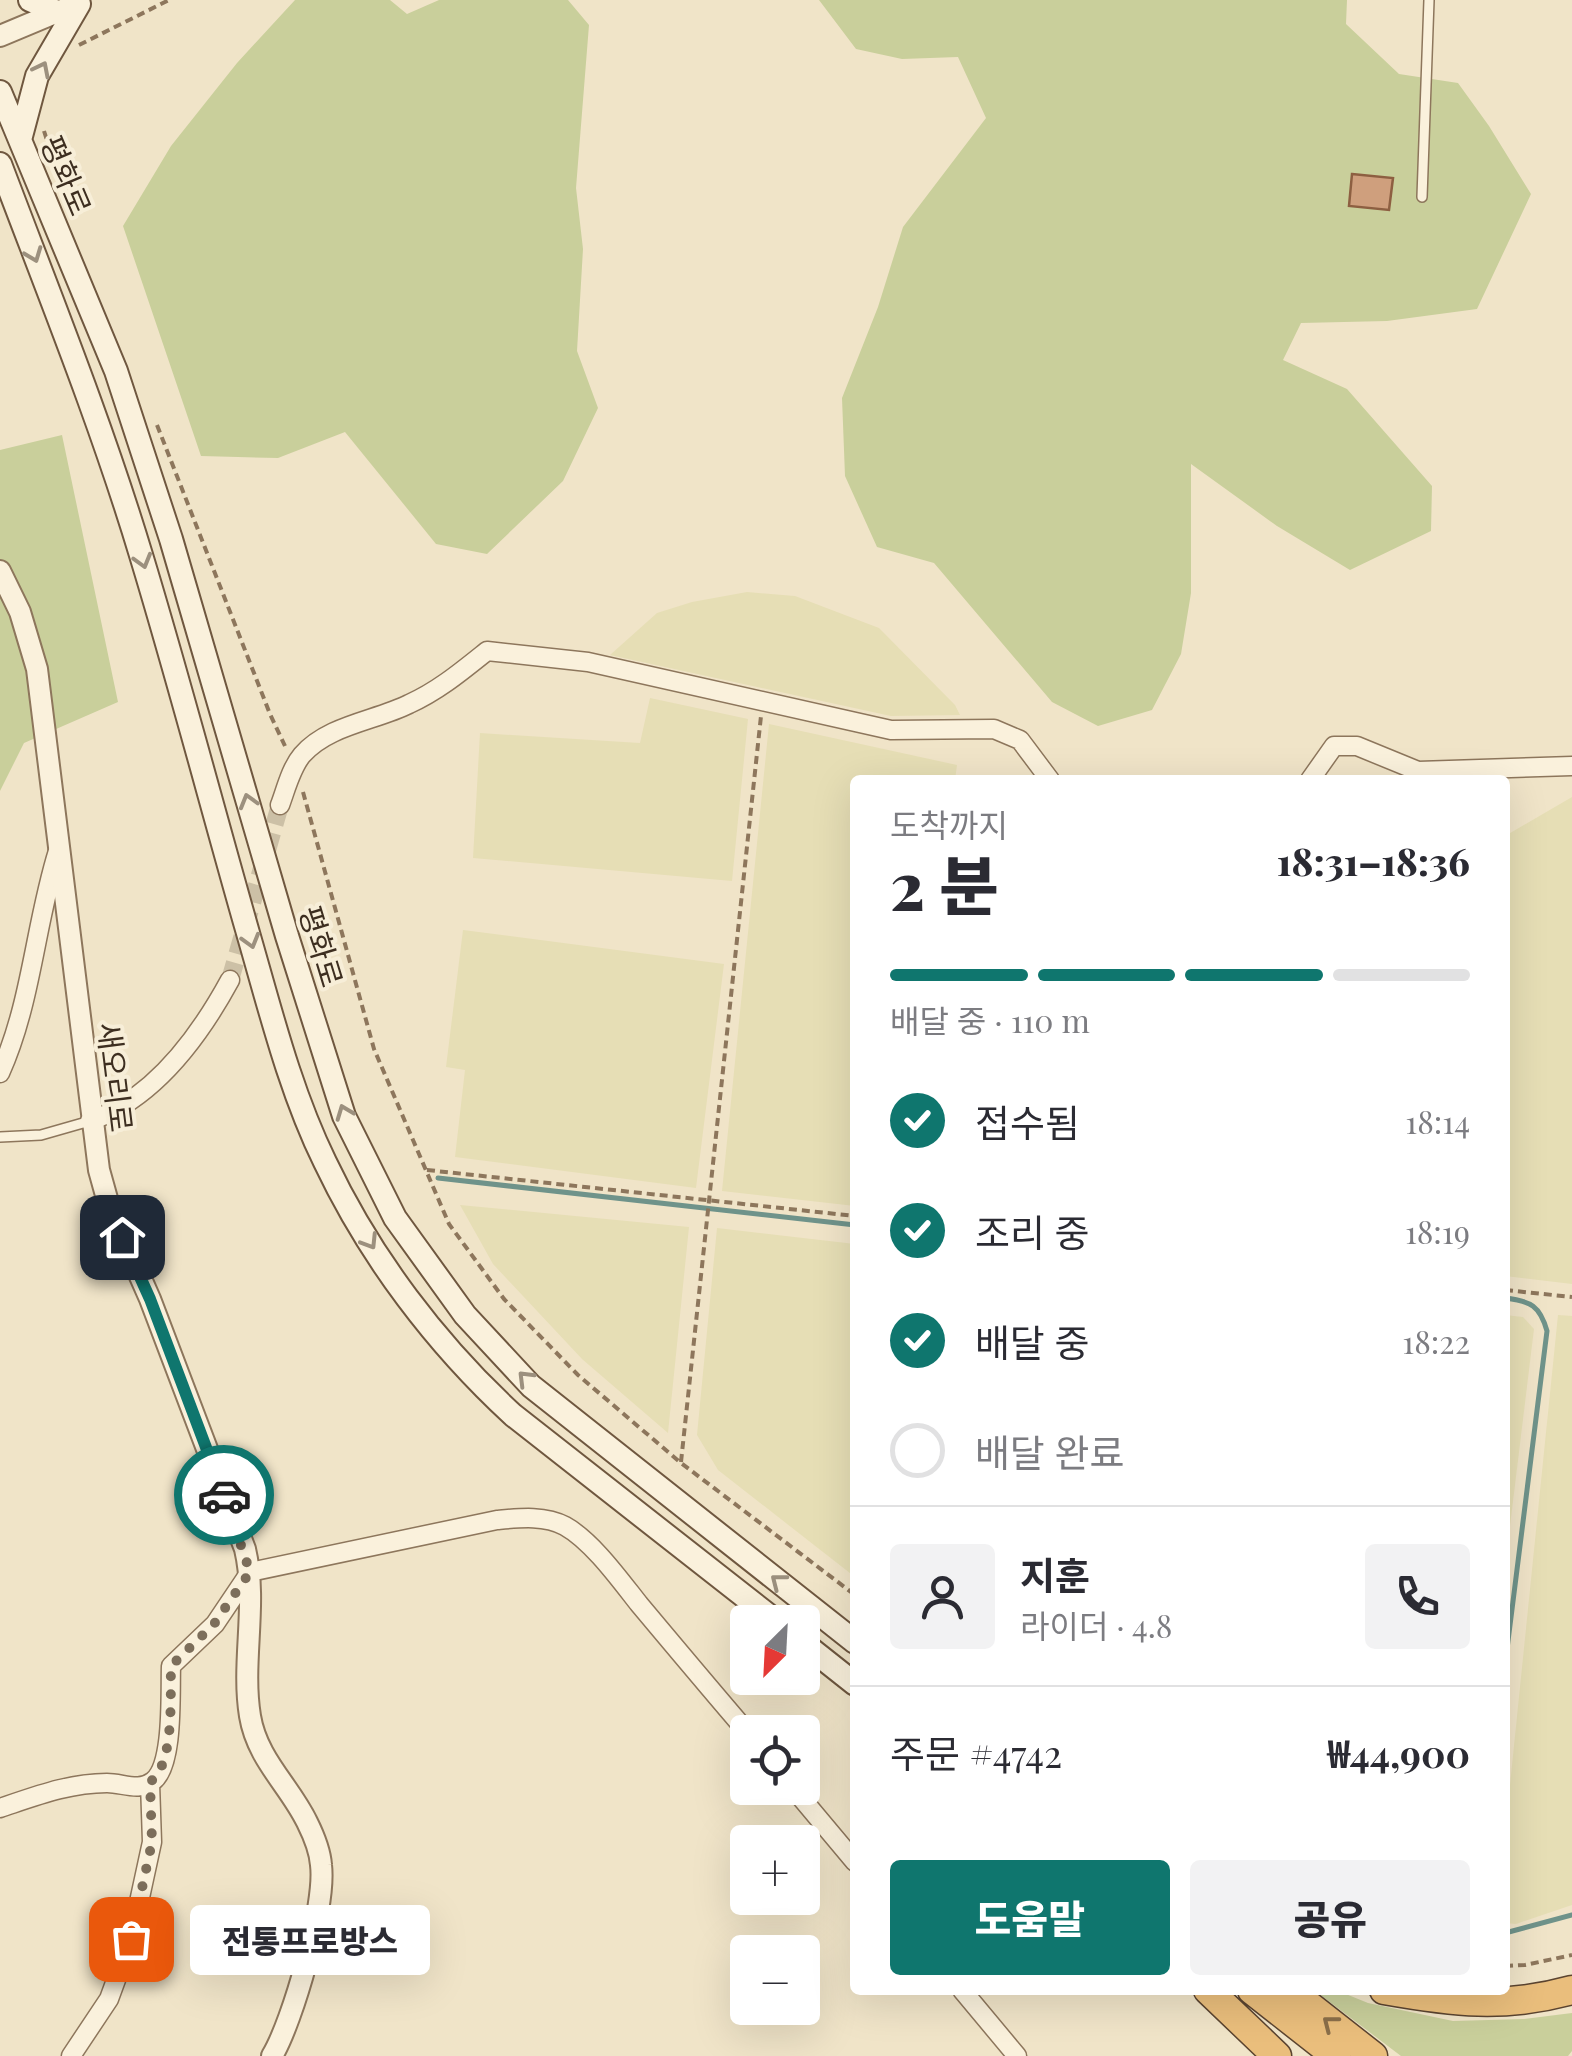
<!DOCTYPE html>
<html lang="ko">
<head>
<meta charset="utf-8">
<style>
  body { margin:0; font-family:"Playfair Display","Noto Sans KR",serif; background:#f2f2f3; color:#2b2b33; height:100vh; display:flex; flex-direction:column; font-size:38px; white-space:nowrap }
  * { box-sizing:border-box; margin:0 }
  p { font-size:32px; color:#7c7c81 }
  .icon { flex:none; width:55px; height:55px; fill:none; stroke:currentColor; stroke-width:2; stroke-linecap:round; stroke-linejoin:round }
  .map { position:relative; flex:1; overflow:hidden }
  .panel { position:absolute; left:850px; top:775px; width:660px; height:1220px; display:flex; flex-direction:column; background:#fff; border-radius:10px; box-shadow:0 10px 40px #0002 }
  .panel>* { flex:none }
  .needle { width:65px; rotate:204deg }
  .fabs { position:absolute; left:730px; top:1605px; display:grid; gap:20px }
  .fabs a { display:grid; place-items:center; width:90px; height:90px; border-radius:10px; background:#fff; box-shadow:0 10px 40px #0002; font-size:50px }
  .pin { position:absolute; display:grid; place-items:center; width:85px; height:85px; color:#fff; margin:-42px; border-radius:20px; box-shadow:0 5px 15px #0006 }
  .courier { position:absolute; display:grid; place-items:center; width:100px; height:100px; margin:-50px; border:8px solid #0f766e; border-radius:50%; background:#fff; color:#222; box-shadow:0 2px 12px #0007 }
  .bubble { position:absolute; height:70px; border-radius:10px; background:#fff; box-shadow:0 10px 40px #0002; font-size:32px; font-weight:800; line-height:70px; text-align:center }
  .summary em { font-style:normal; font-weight:800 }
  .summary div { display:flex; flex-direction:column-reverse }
  .summary { display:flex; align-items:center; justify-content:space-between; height:170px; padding:0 40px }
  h1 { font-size:65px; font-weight:800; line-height:75px }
  .bar { display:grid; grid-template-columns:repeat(4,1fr); gap:15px 10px; align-content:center; height:120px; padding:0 40px }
  .bar i { height:12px; border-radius:8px; background:#e1e1e2 }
  .bar .current { background:#0f766e }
  .bar p { grid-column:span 4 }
  .line { display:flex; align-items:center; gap:25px; padding:0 40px; border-top:2px solid #e1e1e2 }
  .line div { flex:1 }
  .round { display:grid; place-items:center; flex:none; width:105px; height:105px; border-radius:10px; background:#f2f2f3 }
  ol { padding:0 40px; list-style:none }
  li { display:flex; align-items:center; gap:30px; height:110px }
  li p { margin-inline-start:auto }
  li .icon { padding:10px; border-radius:50%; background:#0f766e; color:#fff; stroke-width:4 }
  li:last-child { color:#7c7c81 }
  li i { width:55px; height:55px; border:5px solid #e1e1e2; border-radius:50% }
  .cta { display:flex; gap:20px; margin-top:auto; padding:20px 40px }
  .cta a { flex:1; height:115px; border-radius:10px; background:#0f766e; color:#fff; font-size:40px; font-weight:800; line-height:115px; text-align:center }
  .cta a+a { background:#f2f2f3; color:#2b2b33 }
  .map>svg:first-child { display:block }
  .farmland { fill:#e6deb5 }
  .green { fill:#c9cf9b }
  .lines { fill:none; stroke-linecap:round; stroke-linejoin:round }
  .stream { stroke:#6f938a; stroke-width:5 }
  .building { fill:#cf9f7d; stroke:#8d5f41; stroke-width:2.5 }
  .minor-tunnel { stroke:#ccc0a6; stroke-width:18; stroke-dasharray:18 9; stroke-linecap:butt }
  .service-casing { stroke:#8d765c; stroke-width:12 }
  .minor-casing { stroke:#8d765c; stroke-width:21 }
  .tertiary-casing { stroke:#8d765c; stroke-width:24 }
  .secondary-casing { stroke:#6f573f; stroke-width:26 }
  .trunk-casing { stroke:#5b4430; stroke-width:31 }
  .path { stroke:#8d765c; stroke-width:4; stroke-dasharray:8 5; stroke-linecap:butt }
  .service { stroke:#faf1dc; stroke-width:9 }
  .minor { stroke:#faf1dc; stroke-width:18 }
  .tertiary { stroke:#faf1dc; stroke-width:20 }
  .secondary { stroke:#faf1dc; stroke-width:22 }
  .trunk { stroke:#eabe7c; stroke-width:28 }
  .oneway { stroke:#9c907e }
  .oneway2 { stroke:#8b6f49 }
  .done { stroke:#7c6e5b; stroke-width:10; stroke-dasharray:0 18 }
  .route { stroke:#0f766e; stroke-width:12 }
  .labels { text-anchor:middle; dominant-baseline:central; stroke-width:8; stroke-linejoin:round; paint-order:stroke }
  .street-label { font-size:30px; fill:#3d2e20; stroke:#f7eed8 }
</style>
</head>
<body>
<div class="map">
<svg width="1572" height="2056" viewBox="0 0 1572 2056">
  <rect width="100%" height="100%" fill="#f0e4c8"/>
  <path class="farmland" d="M747,592L795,596L879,628L955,705L960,715L891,716L610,655L657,613L692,602Z
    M650,698L748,719L732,881L473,858L480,733L640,743Z
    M769,724L957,765L955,780H855V1206L722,1191Z
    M1572,797V1284L1505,1276V836Z
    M463,930L724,964L696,1188L455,1157L465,1070L446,1067Z
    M460,1205L689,1227L668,1433L582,1359L493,1264Z
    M717,1228L855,1244V1577L718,1470L697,1435Z
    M1505,1315L1523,1317L1534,1329L1505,1567Z
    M1558,1315L1572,1316V1905L1516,1924L1505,1923V1834Z"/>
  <path class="green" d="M295,0H390L407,14L439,0H568L589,25L576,188L583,249L577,351L598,408L563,481L487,554L436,544L345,432L278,458L201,456L123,226L171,146L237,63Z
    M819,0H1347L1346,24L1399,74L1458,83L1489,126L1531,194L1477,309L1387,321L1301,323L1283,360L1347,389L1432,486L1431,531L1350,570L1277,526L1191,464V593L1181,654L1152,710L1098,726L1052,702L934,563L877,547L845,476L842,398L878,307L903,227L986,118L958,57L902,59L856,49Z
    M62,435L118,702L24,743L0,791V450Z
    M1314,1990H1336L1368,2003L1453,2021L1524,2019L1572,2013V2051L1568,2056H1401Z"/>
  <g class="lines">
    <path class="stream" d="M438,1178L855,1225
      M1505,1298C1531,1301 1540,1306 1547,1331L1505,1665
      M1505,1933L1572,1915"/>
  </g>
  <path class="building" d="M1352,174L1393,178L1389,210L1349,206Z"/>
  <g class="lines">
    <path class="minor-tunnel" d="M230,980L280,805"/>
    <g class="service-casing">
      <path id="service" d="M1422,197L1429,0
        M0,1137L41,1135L90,1121"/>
    </g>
    <g class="minor-casing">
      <path id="minor" d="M1310,780L1334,746H1357L1418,771L1572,766
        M280,805C286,789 291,768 302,755C328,725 375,721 409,704C438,691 462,671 487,651L588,662L891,730L994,729L1020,740L1050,780
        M0,1073C32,1002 35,924 58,851
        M90,1121C154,1099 199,1037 230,980
        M793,1788L855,1862
        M0,1808C36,1796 69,1783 107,1783C123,1783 139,1792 153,1781C174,1765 170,1693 171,1666L215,1624L250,1572L497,1520C519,1518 545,1515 565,1526C592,1541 620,1580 639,1604C675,1647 711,1690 748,1733
        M962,1990L1017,2056
        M71,2056L109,1999L131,1939L152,1842L150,1783"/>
    </g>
    <g class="tertiary-casing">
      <path id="tertiary" d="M0,36L67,8
        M0,571L20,612L37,669L99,1170L109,1206L150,1299L245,1549C258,1604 241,1661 250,1716C257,1759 289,1785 307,1822C314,1836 320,1850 321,1865C326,1905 293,2021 272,2056"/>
    </g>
    <g class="secondary-casing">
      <path id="secondary" d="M30,0L57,12
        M0,92L116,371L171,539L287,936L344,1116L395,1218L465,1315L531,1386L855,1642
        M20,140L37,76L79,4
        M0,164C49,294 101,422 141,555C179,680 212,807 248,933C270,1009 290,1091 325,1162C370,1257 436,1344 513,1415L777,1622
        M802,1642L855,1684"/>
    </g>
    <g class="trunk-casing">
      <path id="trunk" d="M1208,1990L1277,2056
        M1252,1990L1336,2056
        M1289,1990L1373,2056
        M1384,1990C1452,2002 1504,2009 1572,1990"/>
    </g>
    <path class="path" d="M79,45L169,0
      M44,131L58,174
      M157,425L270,714L285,746
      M303,792L374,1049L449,1224L504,1299L578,1375L681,1463L855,1595
      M427,1170L855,1216
      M1505,1290L1572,1297
      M681,1462L761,716
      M1505,1966L1525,1965L1572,1955"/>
    <use href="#service" class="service"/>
    <use href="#minor" class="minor"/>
    <use href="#tertiary" class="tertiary"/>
    <use href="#secondary" class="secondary"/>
    <use href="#trunk" class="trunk"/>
  </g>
  <defs><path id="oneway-chevron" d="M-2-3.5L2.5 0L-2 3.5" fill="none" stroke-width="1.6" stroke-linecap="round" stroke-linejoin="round" transform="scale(2.5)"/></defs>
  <g class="oneway">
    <use href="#oneway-chevron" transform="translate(42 69) rotate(-63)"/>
    <use href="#oneway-chevron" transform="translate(34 255) rotate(69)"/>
    <use href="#oneway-chevron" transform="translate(143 561) rotate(74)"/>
    <use href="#oneway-chevron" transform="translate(248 801) rotate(-106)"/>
    <use href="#oneway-chevron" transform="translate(251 941) rotate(74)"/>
    <use href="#oneway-chevron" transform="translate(344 1112) rotate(-111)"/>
    <use href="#oneway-chevron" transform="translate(370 1242) rotate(58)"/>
    <use href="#oneway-chevron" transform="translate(525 1378) rotate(-135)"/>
    <use href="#oneway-chevron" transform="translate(778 1581) rotate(-142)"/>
  </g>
  <use class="oneway2" href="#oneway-chevron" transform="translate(1330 2023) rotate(-142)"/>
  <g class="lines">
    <path class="done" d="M131,1939L152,1842L150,1782C175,1764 170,1696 171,1666L214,1624L250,1572L224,1495"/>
    <path class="route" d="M122,1237L150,1299L224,1495"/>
  </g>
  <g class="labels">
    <g class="street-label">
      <text transform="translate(67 175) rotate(67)">평화로</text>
      <text transform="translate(322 946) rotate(73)">평화로</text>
      <text transform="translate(116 1077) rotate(83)">새오리로</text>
    </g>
  </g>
</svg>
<div class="fabs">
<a><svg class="needle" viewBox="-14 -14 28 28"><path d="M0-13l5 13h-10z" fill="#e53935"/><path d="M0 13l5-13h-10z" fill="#7c7c81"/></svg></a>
<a><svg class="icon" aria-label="locate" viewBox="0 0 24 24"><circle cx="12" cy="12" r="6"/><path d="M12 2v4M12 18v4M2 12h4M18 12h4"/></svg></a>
<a>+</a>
<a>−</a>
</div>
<div class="pin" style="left:131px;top:1939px;background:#ea580c"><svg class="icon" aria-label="bag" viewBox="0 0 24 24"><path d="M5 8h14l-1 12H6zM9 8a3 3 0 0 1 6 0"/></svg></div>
<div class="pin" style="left:122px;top:1237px;background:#1f2937"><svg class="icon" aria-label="home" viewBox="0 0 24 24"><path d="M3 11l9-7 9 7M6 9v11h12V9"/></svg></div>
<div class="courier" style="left:224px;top:1495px"><svg class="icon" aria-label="car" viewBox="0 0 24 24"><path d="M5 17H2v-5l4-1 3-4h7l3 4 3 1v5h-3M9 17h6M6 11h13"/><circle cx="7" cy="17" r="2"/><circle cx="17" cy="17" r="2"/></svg></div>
<div class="bubble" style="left:190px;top:1905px;width:240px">전통프로방스</div>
<section class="panel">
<div class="summary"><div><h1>2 분</h1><p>도착까지</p></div><em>18:31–18:36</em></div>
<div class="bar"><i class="current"></i><i class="current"></i><i class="current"></i><i></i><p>배달 중 · 110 m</p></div>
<ol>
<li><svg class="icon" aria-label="check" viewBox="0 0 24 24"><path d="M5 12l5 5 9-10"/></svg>접수됨<p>18:14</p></li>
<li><svg class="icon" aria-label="check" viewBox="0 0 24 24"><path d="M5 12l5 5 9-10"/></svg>조리 중<p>18:19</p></li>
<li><svg class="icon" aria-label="check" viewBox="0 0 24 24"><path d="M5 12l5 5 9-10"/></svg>배달 중<p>18:22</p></li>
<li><i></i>배달 완료</li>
</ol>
<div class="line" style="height:180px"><a class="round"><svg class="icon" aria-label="person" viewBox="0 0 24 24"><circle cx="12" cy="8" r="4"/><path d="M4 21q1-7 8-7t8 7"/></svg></a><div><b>지훈</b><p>라이더 · 4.8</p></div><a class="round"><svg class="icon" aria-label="phone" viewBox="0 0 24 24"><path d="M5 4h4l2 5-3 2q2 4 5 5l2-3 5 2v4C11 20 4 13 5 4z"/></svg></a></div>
<div class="line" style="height:130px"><div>주문 #4742</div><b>₩44,900</b></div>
<div class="cta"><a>도움말</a><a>공유</a></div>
</section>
</div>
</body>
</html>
